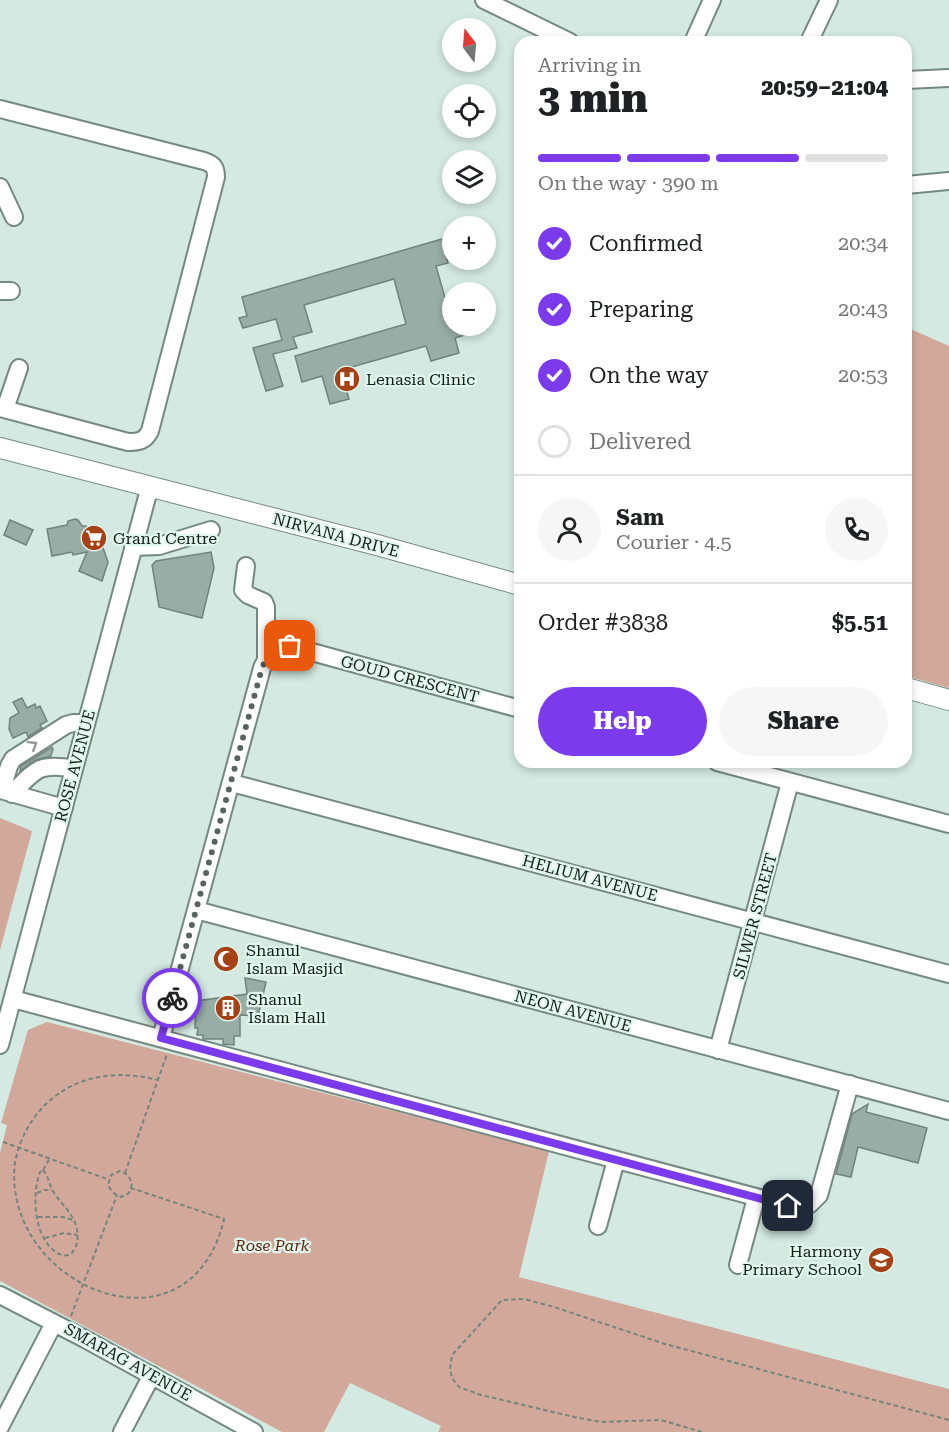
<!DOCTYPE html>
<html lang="en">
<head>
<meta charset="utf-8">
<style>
  body { margin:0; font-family:"Roboto Serif",serif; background:#f6f6f6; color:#202124; height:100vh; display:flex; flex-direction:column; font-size:22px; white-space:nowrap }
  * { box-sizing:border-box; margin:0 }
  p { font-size:20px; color:#757577 }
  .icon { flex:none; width:33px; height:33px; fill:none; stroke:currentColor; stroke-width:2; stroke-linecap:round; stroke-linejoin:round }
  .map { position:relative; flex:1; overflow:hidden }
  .sheet { position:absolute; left:514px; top:36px; width:398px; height:732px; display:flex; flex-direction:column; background:#fff; border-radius:18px; box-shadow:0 3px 9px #0003 }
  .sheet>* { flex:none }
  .needle { width:39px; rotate:344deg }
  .controls { position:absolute; left:442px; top:18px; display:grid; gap:12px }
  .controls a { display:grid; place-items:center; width:54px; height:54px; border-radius:50%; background:#fff; box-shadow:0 3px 9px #0003; font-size:30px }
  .pin { position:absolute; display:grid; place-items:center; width:51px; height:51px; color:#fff; margin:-26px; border-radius:12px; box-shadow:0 3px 9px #0006 }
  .courier { position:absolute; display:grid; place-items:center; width:60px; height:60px; margin:-30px; border:4px solid #7c3aed; border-radius:50%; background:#fff; color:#222; box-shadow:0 2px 8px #0007 }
  .summary em { font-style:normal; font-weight:800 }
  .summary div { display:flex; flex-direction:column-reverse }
  .summary { display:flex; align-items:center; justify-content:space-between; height:102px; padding:0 24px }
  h1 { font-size:39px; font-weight:800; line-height:45px }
  .bar { display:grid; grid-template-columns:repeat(4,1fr); gap:9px 6px; align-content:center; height:72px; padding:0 24px }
  .bar i { height:8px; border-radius:4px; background:#e0e0e0 }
  .bar .active { background:#7c3aed }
  .bar p { grid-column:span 4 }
  .line { display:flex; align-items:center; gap:15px; padding:0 24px; border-top:2px solid #e0e0e0 }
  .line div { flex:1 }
  .round { display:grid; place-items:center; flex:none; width:63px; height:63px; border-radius:32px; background:#f6f6f6 }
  ol { padding:0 24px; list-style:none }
  li { display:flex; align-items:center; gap:18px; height:66px }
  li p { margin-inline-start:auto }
  li .icon { padding:6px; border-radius:50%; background:#7c3aed; color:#fff; stroke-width:4 }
  li:last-child { color:#757577 }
  li i { width:33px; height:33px; border:3px solid #e0e0e0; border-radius:50% }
  .button { display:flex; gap:12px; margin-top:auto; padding:12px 24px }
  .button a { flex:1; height:69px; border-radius:36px; background:#7c3aed; color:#fff; font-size:24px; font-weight:800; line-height:69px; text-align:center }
  .button a+a { background:#f6f6f6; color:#202124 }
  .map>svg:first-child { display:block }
  .green { fill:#d1a89a }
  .building { fill:#97ada5; stroke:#70847d; stroke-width:1.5 }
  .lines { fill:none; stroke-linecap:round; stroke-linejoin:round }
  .minor-casing { stroke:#748981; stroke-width:20 }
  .major-casing { stroke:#748981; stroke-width:22 }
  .path { stroke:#75847f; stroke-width:2; stroke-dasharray:4.5 3; stroke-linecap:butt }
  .minor { stroke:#fff; stroke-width:16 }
  .major { stroke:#fff; stroke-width:20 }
  .oneway { stroke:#969998 }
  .done { stroke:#586460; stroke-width:6; stroke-dasharray:0 10.8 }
  .route { stroke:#7c3aed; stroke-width:8 }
  .labels { text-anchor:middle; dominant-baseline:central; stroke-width:4.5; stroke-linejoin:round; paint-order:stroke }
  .poi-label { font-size:16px; fill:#151d1b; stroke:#e0f7ee; text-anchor:start }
  .street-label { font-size:16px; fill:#151d1b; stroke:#e0f7ee }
  .park-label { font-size:16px; font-style:italic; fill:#60250e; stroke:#e0f7ee }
</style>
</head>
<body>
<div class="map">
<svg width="949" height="1432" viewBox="0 0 949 1432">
  <rect width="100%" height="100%" fill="#d3e9e1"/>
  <path class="green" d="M906,327L949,346V688L906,676Z
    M0,818L32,831L0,950Z
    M47,1022L549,1151L519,1277L949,1389V1432H438L441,1426L350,1383L324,1432H282L0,1281V1153L7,1125L1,1123L28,1030Z"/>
  <path class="building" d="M442,239L448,263L436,266L449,312L453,311V326H487V328L455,338L459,353L431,361L426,346L341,370L349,399L330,404L322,376L302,382L295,356L406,324L394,279L304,305L312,332L293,337L297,348L273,354L283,386L266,391L253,348L282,340L276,319L243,328L239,318L247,316L242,297Z
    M75,519L78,520L82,526H86L88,537L102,534L104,544L102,545L108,562L102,581L79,571L87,552L73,555L72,552L52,556L47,529L67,525L68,521Z
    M10,520L33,530L26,545L4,535Z
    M211,552L214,568L202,618L159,607L152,565L156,561Z
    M22,698L27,708L35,704L36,708L40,706L47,721L40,725L42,728L28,737L26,732L13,738L9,729L10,718L19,713L13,702Z
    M52,747L53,749L51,756L35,760L20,771L21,766Z
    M245,978L266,982L258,1016L240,1015V1036H234V1045L223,1044V1039H203V1035H197L198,1028H195L196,1001L247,994Z
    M868,1104L866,1112L927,1128L918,1163L858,1147L851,1177L836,1174L852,1114Z"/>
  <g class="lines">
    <g class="minor-casing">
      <path id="minor" d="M484,0L570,42
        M693,42L712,0
        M809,42L829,0
        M906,80L949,78
        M0,109L204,161C213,164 216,167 216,177L150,431C145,441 139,442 128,442L0,408
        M906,185L949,181
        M0,187L14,217
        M0,291H11
        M5,409L19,368
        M133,547L159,546L211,530
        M246,566L243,590L248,595L264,602L266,607V659
        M717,762L949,824
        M232,783L949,974
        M2,790L9,766L13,759L66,725L73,723H86
        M4,791L64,808
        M12,794C35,770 39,762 74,769
        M196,910L949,1111
        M13,999L797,1208L810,1204L819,1195L850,1084
        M161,1038L262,668C268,654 275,648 290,646L520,709
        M0,1045L150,486
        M718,1050L790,782
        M598,1226L616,1160
        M738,1265L756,1198
        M0,1295L85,1339L254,1432
        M0,1427L54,1323
        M122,1432L152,1375"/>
    </g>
    <g class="major-casing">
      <path id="major" d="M0,448L377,545L520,585
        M906,688L949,700"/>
    </g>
    <path class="path" d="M3,1142L110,1180
      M43,1170C49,1177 49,1184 53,1191C60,1203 71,1211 76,1225C82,1246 70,1268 50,1247C34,1230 32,1193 40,1172Z
      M43,1170L50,1158
      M125,1173L167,1054
      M131,1188L132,1183L128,1175L120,1171L111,1175L108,1185C111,1191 114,1194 121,1197L129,1193L131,1188L224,1219C190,1365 0,1286 15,1162C20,1139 30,1119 47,1103C79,1074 117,1070 158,1080
      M37,1193L44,1190H52
      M38,1217H63L73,1220
      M45,1238L64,1233L77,1235
      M71,1316L117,1195
      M702,1432L661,1420L601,1422L574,1417L481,1395L459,1387L452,1378L450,1369L452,1355L502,1300L524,1299L554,1307L665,1344L949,1420"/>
    <use href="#minor" class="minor"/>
    <use href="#major" class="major"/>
  </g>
  <defs><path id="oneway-chevron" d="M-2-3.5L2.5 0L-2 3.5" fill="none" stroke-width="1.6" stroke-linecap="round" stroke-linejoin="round" transform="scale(1.5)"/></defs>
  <use class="oneway" href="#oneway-chevron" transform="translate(33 745) rotate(-32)"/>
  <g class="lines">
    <path class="done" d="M172,998L262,668C268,654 275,648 290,646"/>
    <path class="route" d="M172,998L161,1038L788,1206"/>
  </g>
  <defs>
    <g id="hospital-disc" transform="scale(1.35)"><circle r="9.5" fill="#a64116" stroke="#e0f7ee"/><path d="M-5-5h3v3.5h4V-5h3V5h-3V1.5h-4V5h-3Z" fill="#fff"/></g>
    <g id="supermarket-disc" transform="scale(1.35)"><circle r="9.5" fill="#a64116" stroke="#e0f7ee"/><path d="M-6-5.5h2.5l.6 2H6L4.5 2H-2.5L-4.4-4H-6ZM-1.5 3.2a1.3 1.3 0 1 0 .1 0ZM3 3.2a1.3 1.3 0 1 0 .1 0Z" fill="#fff"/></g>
    <g id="mosque-disc" transform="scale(1.35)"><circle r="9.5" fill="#a64116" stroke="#e0f7ee"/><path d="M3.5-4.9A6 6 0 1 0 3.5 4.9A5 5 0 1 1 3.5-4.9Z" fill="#fff"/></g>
    <g id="building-disc" transform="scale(1.35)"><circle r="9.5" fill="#a64116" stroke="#e0f7ee"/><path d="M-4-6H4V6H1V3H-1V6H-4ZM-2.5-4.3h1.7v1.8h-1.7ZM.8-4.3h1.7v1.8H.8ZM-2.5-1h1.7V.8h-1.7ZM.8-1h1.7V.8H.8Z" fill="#fff"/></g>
    <g id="school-disc" transform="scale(1.35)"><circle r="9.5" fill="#a64116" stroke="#e0f7ee"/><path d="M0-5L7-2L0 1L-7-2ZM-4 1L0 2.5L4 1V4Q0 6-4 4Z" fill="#fff"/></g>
  </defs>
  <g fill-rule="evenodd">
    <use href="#hospital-disc" x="347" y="379"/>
    <use href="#supermarket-disc" x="94" y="538"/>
    <use href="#mosque-disc" x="226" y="959"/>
    <use href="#building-disc" x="228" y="1008"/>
    <use href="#school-disc" x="881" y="1260"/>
  </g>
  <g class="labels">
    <g class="poi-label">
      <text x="366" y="379">Lenasia Clinic</text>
      <text x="113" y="538">Grand Centre</text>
      <text x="246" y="950">Shanul<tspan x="246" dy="18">Islam Masjid</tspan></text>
      <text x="248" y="999">Shanul<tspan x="248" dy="18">Islam Hall</tspan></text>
      <text x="862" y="1251" text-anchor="end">Harmony<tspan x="862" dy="18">Primary School</tspan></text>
    </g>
    <g class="street-label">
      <text transform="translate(336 535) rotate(15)">NIRVANA DRIVE</text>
      <text transform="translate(410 679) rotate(15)">GOUD CRESCENT</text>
      <text transform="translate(75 766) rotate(-75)">ROSE AVENUE</text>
      <text transform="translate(590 878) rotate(15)">HELIUM AVENUE</text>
      <text transform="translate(755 916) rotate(-75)">SILWER STREET</text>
      <text transform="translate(573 1011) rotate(15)">NEON AVENUE</text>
      <text transform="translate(128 1362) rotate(29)">SMARAG AVENUE</text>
    </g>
    <g class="park-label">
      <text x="272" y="1245">Rose Park</text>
    </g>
  </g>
</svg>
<div class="controls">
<a><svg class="needle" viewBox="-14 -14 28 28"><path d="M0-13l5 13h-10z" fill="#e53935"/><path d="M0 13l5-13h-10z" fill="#757577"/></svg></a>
<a><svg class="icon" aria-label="locate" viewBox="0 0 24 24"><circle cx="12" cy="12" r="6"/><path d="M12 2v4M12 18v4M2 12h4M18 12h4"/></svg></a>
<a><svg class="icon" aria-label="layers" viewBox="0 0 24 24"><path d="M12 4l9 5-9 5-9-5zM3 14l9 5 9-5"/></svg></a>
<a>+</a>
<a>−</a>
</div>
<div class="pin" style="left:290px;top:646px;background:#ea580c"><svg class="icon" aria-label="bag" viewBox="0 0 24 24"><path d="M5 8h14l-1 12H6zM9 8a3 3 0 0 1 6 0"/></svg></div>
<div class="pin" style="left:788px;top:1206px;background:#1f2937"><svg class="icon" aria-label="home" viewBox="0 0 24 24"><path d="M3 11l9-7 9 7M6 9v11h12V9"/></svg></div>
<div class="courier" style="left:172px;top:998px"><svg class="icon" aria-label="bike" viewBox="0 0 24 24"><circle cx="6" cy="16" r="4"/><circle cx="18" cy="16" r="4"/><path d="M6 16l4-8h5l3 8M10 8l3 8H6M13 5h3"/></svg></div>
<section class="sheet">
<div class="summary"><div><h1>3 min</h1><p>Arriving in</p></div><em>20:59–21:04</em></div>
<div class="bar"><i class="active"></i><i class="active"></i><i class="active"></i><i></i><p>On the way · 390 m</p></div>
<ol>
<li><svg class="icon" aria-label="check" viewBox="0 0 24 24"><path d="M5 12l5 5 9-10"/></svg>Confirmed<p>20:34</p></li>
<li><svg class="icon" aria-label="check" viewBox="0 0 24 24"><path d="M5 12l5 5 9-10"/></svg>Preparing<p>20:43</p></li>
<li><svg class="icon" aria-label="check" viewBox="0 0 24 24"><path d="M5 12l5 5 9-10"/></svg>On the way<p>20:53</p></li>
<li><i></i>Delivered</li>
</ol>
<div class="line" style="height:108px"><a class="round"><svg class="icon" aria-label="person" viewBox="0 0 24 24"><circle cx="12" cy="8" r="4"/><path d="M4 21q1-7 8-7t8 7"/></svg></a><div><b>Sam</b><p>Courier · 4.5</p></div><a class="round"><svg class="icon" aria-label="phone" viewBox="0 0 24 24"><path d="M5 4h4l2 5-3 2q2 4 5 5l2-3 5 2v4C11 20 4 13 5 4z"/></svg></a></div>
<div class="line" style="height:78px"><div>Order #3838</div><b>$5.51</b></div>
<div class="button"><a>Help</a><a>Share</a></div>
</section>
</div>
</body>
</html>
